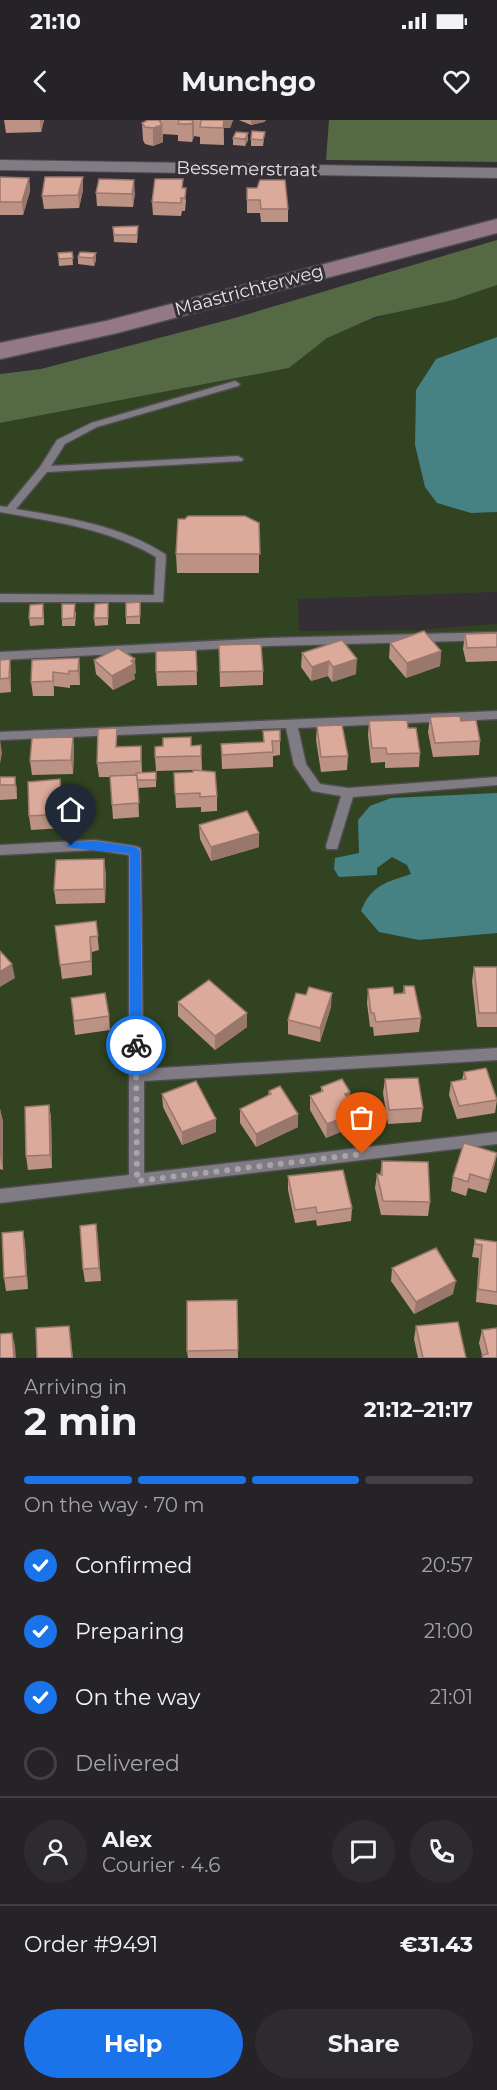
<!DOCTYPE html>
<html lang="en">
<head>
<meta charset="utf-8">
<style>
  body { margin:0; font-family:Montserrat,sans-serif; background:#2e2b30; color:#f1f3f6; height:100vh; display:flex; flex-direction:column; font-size:22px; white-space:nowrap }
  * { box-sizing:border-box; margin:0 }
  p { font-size:20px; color:#a4a4a8 }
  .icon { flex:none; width:33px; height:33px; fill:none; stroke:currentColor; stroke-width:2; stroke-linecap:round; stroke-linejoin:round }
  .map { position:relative; height:1238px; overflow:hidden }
  .sheet { display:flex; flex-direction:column; background:#262328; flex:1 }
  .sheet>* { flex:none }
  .pin { position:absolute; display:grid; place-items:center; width:51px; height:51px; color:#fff; margin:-62px -26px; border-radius:50% 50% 50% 0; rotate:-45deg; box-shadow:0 0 6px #0007 }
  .pin .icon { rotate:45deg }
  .courier { position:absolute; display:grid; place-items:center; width:60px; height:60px; margin:-30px; border:4px solid #1a73e8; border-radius:50%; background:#fff; color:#222; box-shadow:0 2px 8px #0007 }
  .overview em { font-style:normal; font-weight:700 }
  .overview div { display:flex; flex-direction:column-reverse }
  .overview { display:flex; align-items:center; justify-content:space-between; height:102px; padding:0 24px }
  h1 { font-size:39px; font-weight:700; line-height:45px }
  .bar { display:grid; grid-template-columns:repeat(4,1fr); gap:9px 6px; align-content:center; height:72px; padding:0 24px }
  .bar i { height:8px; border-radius:4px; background:#424045 }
  .bar .active { background:#1a73e8 }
  .bar p { grid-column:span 4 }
  .line { display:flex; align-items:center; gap:15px; padding:0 24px; border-top:2px solid #424045 }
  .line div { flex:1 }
  .round { display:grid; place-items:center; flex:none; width:63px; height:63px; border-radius:32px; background:#2e2b30 }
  ol { padding:0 24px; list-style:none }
  li { display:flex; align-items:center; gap:18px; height:66px }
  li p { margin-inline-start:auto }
  li .icon { padding:6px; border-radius:50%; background:#1a73e8; color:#fff; stroke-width:4 }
  li:last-child { color:#a4a4a8 }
  li i { width:33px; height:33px; border:3px solid #424045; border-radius:50% }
  .cta { display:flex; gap:12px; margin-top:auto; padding:12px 24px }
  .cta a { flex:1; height:69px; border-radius:36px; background:#1a73e8; color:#fff; font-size:24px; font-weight:700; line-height:69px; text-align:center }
  .cta a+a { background:#2e2b30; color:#f1f3f6 }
  .status { display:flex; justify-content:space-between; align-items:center; height:42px; padding:0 30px; background:#262328; direction:ltr }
  .status svg { height:16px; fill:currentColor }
  header { display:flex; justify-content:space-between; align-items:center; height:78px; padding:0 24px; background:#262328; font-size:27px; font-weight:700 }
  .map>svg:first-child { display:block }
  .green { fill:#314321 }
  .forest { fill:#556a44 }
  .water { fill:#468284 }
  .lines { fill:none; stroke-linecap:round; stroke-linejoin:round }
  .lane-casing { stroke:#4f4c52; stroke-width:3 }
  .street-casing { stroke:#4f4c52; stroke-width:2 }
  .secondary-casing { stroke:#4f4c52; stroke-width:3 }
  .lane { fill:#807c83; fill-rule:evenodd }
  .street { fill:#807c83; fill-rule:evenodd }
  .secondary { fill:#947984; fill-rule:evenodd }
  .wall { fill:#bc9285 }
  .shaded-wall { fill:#99776c }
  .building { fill:#dbaa9b; stroke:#99776c; stroke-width:1.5 }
  .route { fill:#1a73e8 }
  .done { stroke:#a7a5a9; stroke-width:6; stroke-dasharray:0 10.8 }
  .labels { text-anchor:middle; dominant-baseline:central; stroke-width:6; stroke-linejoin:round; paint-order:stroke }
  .far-street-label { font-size:18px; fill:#e6e4e8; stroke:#332f35 }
</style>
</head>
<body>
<div class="status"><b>21:10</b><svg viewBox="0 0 49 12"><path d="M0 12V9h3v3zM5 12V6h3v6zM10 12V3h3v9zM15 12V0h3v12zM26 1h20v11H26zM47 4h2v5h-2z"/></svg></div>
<header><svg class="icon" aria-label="back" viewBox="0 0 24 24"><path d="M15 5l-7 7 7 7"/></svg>Munchgo<svg class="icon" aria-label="heart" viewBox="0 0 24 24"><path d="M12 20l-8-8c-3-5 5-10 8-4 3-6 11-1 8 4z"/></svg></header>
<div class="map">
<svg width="497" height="1238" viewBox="0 0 497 1238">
  <rect width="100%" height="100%" fill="#332f35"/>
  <path class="green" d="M497,165V217L436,239L416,270L415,325L425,367L471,393L497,392V472L298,479L299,511L418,510L497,504V1238H0V303L289,248C302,238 315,224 329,217C382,191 441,184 497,165Z"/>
  <path class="forest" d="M329,0H497V42L326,40Z
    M497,120V165L453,180L375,197L327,218L289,248L0,303V254L41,249L235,198Z"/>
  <path class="water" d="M497,217V392L471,393L437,383L425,367L415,325L416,270L436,239Z
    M497,673V813L419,820L379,812L361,791C371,765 387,762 411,754L407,745L392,737L377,748V755L339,757L334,749L335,738L359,733L358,700L370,686L391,678Z"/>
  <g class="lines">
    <g class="lane-casing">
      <path id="lane" d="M235,261L240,264L238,266L97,307L65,324L51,346L238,336L243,339L242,341L47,352L16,389C69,398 119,405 165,434L166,436L163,482H0V474L154,475L156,437C108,408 54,402 0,392V386L7,387L40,347L57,320L91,303Z
        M497,512V520L268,526L0,540V532L268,518Z
        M497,591V599L298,608L306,644L320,664L348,668L497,657V665L353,677L338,726L337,729H327L326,726L341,676L312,671L294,645L286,608L0,620V612Z
        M95,720L135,726L140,728L141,731L143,949L497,928V940L144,961V1053L497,1012V1024L0,1083V1069L129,1055V735L95,730L0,735V725Z"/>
    </g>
    <g class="street-casing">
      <path id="street" d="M0,40L497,48V58L0,50Z"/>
    </g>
    <g class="secondary-casing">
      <path id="secondary" d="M497,99V113L117,213L0,239V223L106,201Z"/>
    </g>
    <use href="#lane" class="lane"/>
    <use href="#street" class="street"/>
    <use href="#secondary" class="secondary"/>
  </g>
  <path class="wall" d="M4,0H44L41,12L6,13Z
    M148,0H233L230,8H224V25L200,24V17L194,16L192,22L178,21V15L163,14V22L153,26L145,24L143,20L142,3Z
    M239,0H266L264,2L251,5Z
    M265,12L263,26H251V19Z
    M233,18L248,20L245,26L233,25Z
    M0,57L29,58L30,71L23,95H0Z
    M83,57V70L79,88L44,89L42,76Z
    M183,68L186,81L185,91H182L181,96L153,95L152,82Z
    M247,68L288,89V102H261L260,93H247Z
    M96,73H135L133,87L97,86Z
    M113,107L138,113L137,123L114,122Z
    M72,132L73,145L59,146L58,133Z
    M96,133V140L94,146L78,144V137Z
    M259,403V453H177L176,434Z
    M140,482V504H126V497Z
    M108,483V505L95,506L94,498Z
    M44,492V505L30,506L29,498Z
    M76,492L75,506H62V499Z
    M497,513V541L466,542L463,529L465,514Z
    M342,520L356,554L332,562L328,556L311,561L301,547L302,533Z
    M390,523L441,531L440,546L406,558L389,538Z
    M219,525L263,551V565L220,567Z
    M196,530L197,565L157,566L156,552Z
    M79,538L80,552V565H70V568L54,566V576H33L31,562Z
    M0,540L11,554V572L0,573Z
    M94,540L136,553L134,554L135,559L113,570L96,554Z
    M430,597L461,601L480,621L479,635L433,637L428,612Z
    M369,601L420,633L419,647L385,648V642L371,643L368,615Z
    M317,606L348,636L347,650L321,652L316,620Z
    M263,611L280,621V635L273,636V647L222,649L221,624L263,622Z
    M73,617L74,631L73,654L32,655L30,641Z
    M201,625L202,650L217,676V691L201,692V687L176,688L174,653L193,652V650L156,651L155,637L191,626Z
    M118,626H141L142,653L156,652V667L138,668L139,697L113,699L110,657H99L97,643Z
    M0,657H15L17,671V679L0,680Z
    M60,659L63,708L31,710L29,696Z
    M199,705L259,713V727L211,741L200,719Z
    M106,753L105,783L56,784L54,770Z
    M96,801L99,830L92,832V855L62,859L55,806Z
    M474,847H497V907H477L472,861Z
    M404,866L421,898L419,912L374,916L373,907H370L367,883L368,869L394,874L403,873Z
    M306,875L331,887L320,922L288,914V900Z
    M71,878L109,896L110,910L75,915Z
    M178,882L247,893V907L215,930L178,896Z
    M464,952L497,980L495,993L457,999L449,975L451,962L462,960Z
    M385,959L423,988L421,1002L388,1004L383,973Z
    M321,967L350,972L349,981L355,1006L326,1018L310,990V976L321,972Z
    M269,971L298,994V1007L256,1027L240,1003V989L268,975Z
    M162,974L216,1012L182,1025L163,987Z
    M49,985L51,998L52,1048L28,1050L26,1036Z
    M0,989L3,1002V1050L0,1049Z
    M497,1033L494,1047L486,1073L468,1068L466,1076L451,1071L453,1057Z
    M382,1041L430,1082L428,1096L381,1095L375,1068L377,1054L380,1055Z
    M288,1056L352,1088L351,1101L317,1106L316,1100L295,1103L288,1070Z
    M96,1104L101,1161L85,1162L83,1149Z
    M23,1111L25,1124L28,1169L6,1171L4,1158Z
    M475,1119L497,1122V1185L476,1182L479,1138L472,1137Z
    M392,1148L453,1174L414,1194L391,1161Z
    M237,1180L238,1238H188L187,1231Z
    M416,1206L466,1238H418L414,1219Z
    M482,1210L497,1238H482V1235L479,1223Z"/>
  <path class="shaded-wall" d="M40,0H44L41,12Z
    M159,0H161V5H162L163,22L153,26V8Z
    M194,0V16L192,22V4Z
    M214,0H233L230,8H224V25L223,8Z
    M251,0H266L264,2L251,5Z
    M248,13V20L245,26V19Z
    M83,57V70L79,88L78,75Z
    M29,58L30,71L23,95L22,82Z
    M134,60L135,73L133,87L132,74Z
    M96,133V140L94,146L93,138Z
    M441,531L440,546L406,558L407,543Z
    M79,538L80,552V565L78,551Z
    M10,539L11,554V572L9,558Z
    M135,539L136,553L134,554L135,559L113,570L112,556Z
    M357,539L356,554L332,562L333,547Z
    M329,541L328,556L311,561L312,547Z
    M53,552L54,566V576L53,561Z
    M73,617L74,631L73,654L71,640Z
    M0,619L2,633L0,644Z
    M15,657L17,671V679L15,665Z
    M60,659L62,674L63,708L62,694Z
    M259,713V727L211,741V727Z
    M104,739L106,753L105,783L104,769Z
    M90,817L92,832V855L91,841Z
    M12,844L15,858L0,867V852Z
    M332,873L331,887L320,922V908Z
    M247,893V907L215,930V916Z
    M350,972L349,986L345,974Z
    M49,985L51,998L52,1048L50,1035Z
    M0,989L3,1002V1050L0,1036Z
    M356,992L355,1006L326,1018L327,1004Z
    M298,994V1007L256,1027V1014Z
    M216,999V1012L182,1025V1012Z
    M497,1033L494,1047L486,1073L489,1060Z
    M96,1104L98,1118L101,1161L99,1148Z
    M23,1111L25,1124L28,1169L26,1156Z
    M456,1161L453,1174L414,1194L416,1182Z
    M69,1206L71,1218L73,1238H72Z
    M12,1213L15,1226L16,1238H14Z"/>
  <path class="building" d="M148,0H159L162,5L153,8L145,7L142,3Z
    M179,0H193L192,4H178Z
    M201,0H224L223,8L200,7Z
    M252,11L265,12L263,20L251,19Z
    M236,12L248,13L245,19L233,18Z
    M0,57L29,58L22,82H0Z
    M45,57H83L78,75L42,76Z
    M99,59L134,60L132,74L96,73Z
    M155,59H183L182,68H186L185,78H181V83L152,82Z
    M260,60H285L288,89H261L260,80H247V68H257Z
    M138,106L137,115H114L113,107Z
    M72,132L73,138L59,139L58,133Z
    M80,132L96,133L93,138L78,137Z
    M188,396H245L259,403L260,434H176L178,399H185Z
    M140,482V496L126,497V483Z
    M108,483V498H94L95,484Z
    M43,484V498H29L30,485Z
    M62,484H75L74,498L62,499Z
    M424,511L441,531L407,543L390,523Z
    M497,513V527L467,528L465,514Z
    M342,520L357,539L333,547L329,541L312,547L302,533Z
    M261,524L263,551L220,552L219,525Z
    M118,528L135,539L131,541L134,544L112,556L94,540Z
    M196,530L197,551L156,552V531Z
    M79,538L78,551H69V554L53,552V561L31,562L32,540Z
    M10,539L9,558L0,559V540Z
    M460,596L461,601L476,600L480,621L435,623L430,597Z
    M407,600L408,608H416L420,633L387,634L386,628H372L369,601Z
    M342,605L348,636L321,637L317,606Z
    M117,608L116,627L141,626V641L97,643L98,609Z
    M280,610V621H272L273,632L222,635L221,624L264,622L263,611Z
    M73,617L71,640L30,641L32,618Z
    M191,617V626L201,625V636L155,637V627L163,626V618Z
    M193,650L215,652L217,676L200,677V673L175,674L174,653L193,652Z
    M156,652V660H137V655H136V653Z
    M137,655L139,683L112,685L110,656Z
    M0,657H15V665H0Z
    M60,659L62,694L29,696L28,662Z
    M247,691L259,713L211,727L199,705Z
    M104,739V769L54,770L56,740Z
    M96,801L98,816L90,817L91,841L60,845L55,806Z
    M0,831L12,844L0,852Z
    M474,847H497V893H479Z
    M209,860L247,893L215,916L178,882Z
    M404,866H414L421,898L376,902L374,893H371L368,869L393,867L394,874L405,873Z
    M309,867L332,873L320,908L288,900L296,873L306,875Z
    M105,873L109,896L74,901L71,878Z
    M486,948L497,980L459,986L451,962L466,959L464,952Z
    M418,958L423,988L389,990L385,959Z
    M342,959L350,972L345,974L356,992L327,1004L310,976L323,971L321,967Z
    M196,961L216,999L182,1012L162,974Z
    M280,966L298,994L256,1014L240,989L271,974L269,971Z
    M49,985L50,1035L26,1036L25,987Z
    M464,1023L497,1033L489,1060L470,1054L468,1062L453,1057Z
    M382,1041L428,1042L430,1082L383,1081L377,1054L382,1055Z
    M343,1050L352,1088L317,1093L316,1087L295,1090L288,1056Z
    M96,1104L99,1148L83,1149L80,1106Z
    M23,1111L26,1156L4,1158L2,1113Z
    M475,1119L497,1122V1172L478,1169L482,1125L475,1124Z
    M436,1128L456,1161L416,1182L392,1148Z
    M237,1180L238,1230L187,1231V1181Z
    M458,1202L466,1238H423L416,1206Z
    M69,1206L72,1238H37L36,1208Z
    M497,1208V1238H483L482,1235L488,1234L482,1210Z
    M12,1213L14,1238H0V1214Z"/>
  <path class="route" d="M95,721L135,727L140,731L142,925L136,929L130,925V734C119,732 69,729 66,726L71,722Z"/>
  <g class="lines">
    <path class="done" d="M136,925L137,1061L362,1034"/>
  </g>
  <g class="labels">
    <g class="far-street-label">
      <text transform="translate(247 49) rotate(1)">Bessemerstraat</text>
      <text transform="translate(249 170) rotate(-15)">Maastrichterweg</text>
    </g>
  </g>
</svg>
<div class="pin" style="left:362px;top:1034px;background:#ea580c"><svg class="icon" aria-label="bag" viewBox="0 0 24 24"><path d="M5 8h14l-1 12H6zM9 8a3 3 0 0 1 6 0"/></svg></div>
<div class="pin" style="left:71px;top:726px;background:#1f2937"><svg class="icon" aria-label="home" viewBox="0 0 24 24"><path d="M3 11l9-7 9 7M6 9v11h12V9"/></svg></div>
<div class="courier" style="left:136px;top:925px"><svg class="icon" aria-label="bike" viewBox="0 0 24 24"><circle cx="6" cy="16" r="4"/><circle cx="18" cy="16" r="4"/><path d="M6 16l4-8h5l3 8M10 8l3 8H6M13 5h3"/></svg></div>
</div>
<section class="sheet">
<div class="overview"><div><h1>2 min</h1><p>Arriving in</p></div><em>21:12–21:17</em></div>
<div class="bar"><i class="active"></i><i class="active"></i><i class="active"></i><i></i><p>On the way · 70 m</p></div>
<ol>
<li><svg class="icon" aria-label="check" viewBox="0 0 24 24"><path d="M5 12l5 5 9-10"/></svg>Confirmed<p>20:57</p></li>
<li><svg class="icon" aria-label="check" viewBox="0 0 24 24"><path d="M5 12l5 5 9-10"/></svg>Preparing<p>21:00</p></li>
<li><svg class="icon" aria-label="check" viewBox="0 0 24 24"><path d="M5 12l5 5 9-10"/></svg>On the way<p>21:01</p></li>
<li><i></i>Delivered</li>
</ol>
<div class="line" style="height:108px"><a class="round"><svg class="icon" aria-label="person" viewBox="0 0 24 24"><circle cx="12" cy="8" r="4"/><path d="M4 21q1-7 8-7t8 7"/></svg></a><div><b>Alex</b><p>Courier · 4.6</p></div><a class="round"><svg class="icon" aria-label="chat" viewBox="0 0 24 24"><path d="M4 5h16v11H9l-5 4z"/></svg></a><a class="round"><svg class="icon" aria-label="phone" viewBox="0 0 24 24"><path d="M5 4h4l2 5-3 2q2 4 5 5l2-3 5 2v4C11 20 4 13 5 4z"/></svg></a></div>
<div class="line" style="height:78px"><div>Order #9491</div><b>€31.43</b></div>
<div class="cta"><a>Help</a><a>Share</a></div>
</section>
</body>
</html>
